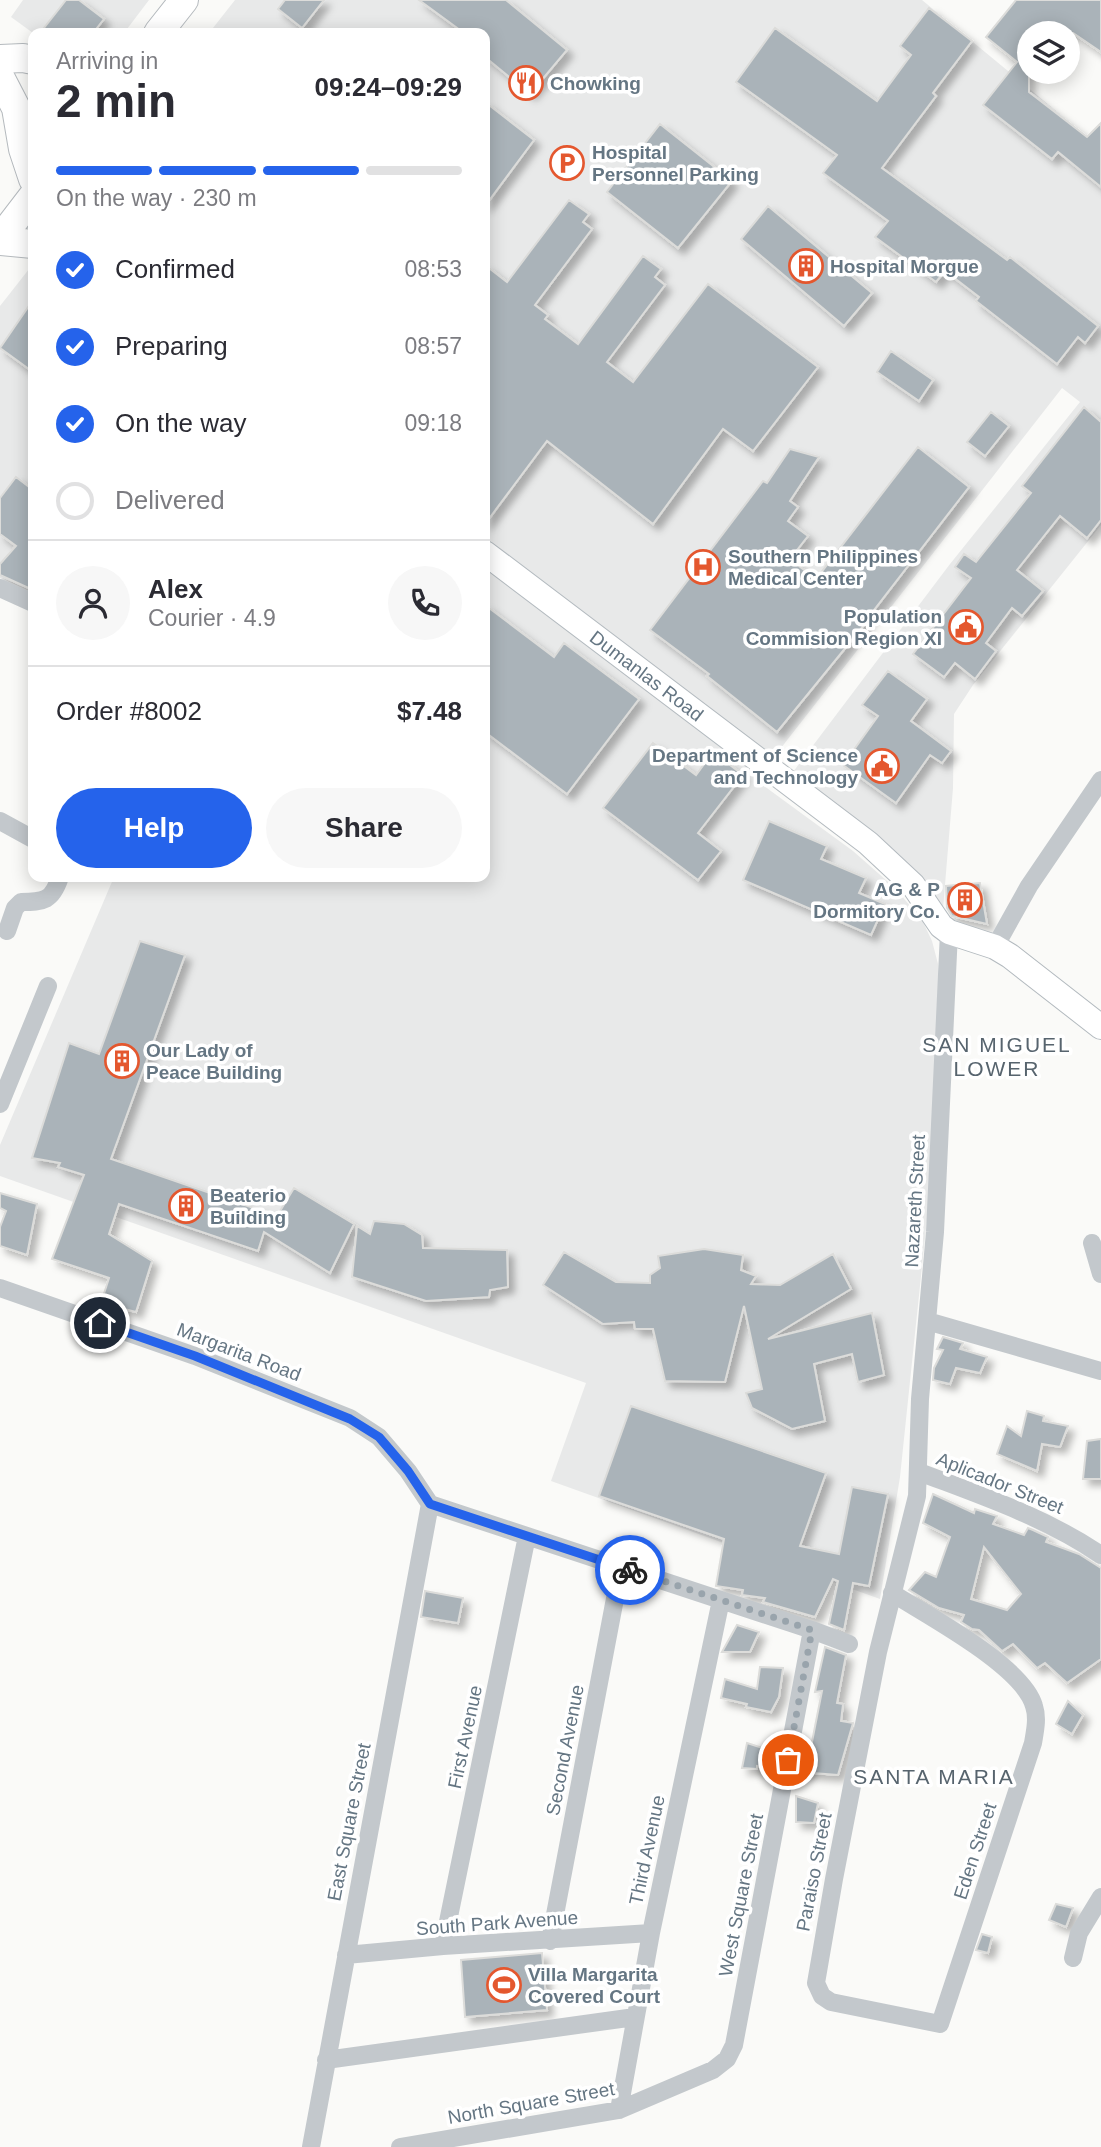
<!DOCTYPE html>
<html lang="en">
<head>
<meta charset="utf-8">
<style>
  body { margin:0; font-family:Helvetica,sans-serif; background:#f7f7f7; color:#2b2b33; height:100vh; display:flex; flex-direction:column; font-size:26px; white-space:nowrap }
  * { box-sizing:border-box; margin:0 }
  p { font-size:23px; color:#7c7c81 }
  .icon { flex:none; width:38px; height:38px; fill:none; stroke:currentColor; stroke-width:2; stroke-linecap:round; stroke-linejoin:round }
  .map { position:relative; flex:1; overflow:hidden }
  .drawer { position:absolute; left:28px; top:28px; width:462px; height:854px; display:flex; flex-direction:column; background:#fff; border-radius:14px; box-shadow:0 4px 18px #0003 }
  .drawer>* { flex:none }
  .controls { position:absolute; left:1017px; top:21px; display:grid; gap:14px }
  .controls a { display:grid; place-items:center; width:63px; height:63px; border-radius:50%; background:#fff; box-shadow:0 4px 18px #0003; font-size:35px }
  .pin { position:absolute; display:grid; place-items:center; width:60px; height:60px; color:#fff; margin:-30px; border:4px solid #fff; border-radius:50%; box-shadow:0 2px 7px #0007 }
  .courier { position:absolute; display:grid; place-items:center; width:70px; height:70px; margin:-35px; border:5px solid #2563eb; border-radius:50%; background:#fff; color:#222; box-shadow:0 2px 9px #0007 }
  .headline em { font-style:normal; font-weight:800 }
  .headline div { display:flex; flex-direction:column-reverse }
  .headline { display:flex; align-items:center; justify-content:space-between; height:119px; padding:0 28px }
  h1 { font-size:46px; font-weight:800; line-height:52px }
  .bar { display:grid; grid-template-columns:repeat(4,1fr); gap:10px 7px; align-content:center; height:84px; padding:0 28px }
  .bar i { height:9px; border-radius:5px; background:#e1e1e2 }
  .bar .selected { background:#2563eb }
  .bar p { grid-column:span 4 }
  .line { display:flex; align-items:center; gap:18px; padding:0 28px; border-top:2px solid #e1e1e2 }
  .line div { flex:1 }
  .round { display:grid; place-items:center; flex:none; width:74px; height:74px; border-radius:37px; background:#f7f7f7 }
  ol { padding:0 28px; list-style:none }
  li { display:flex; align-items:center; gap:21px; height:77px }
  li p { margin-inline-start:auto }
  li .icon { padding:7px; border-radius:50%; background:#2563eb; color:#fff; stroke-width:4 }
  li:last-child { color:#7c7c81 }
  li i { width:38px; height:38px; border:4px solid #e1e1e2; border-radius:50% }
  .action { display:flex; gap:14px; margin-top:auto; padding:14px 28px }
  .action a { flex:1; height:80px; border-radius:42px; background:#2563eb; color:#fff; font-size:28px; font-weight:800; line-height:80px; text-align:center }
  .action a+a { background:#f7f7f7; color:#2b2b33 }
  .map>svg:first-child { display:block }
  .built { fill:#e8e9e9 }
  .building { fill:#aab3b9; stroke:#dcdcda; stroke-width:2; fill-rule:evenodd; filter:url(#shadow) }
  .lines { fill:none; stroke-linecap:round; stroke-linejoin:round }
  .secondary-casing { stroke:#b3babf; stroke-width:26 }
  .primary-casing { stroke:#b5babe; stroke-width:30 }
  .minor { stroke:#c3c8cc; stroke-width:18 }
  .secondary { stroke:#fff; stroke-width:24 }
  .primary { stroke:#fff; stroke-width:28 }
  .done { stroke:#99a4ac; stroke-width:7; stroke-dasharray:0 12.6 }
  .route { stroke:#2563eb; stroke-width:9 }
  .labels { text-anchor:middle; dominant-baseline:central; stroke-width:7; stroke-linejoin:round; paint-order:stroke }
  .poi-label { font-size:19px; font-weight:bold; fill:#657683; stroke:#fff; text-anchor:start }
  .street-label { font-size:19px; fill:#657683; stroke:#fff }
  .neighbourhood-label { font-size:21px; letter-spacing:2px; fill:#57646e; stroke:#fff }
</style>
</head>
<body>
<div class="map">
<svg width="1101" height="2147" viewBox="0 0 1101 2147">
  <defs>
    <filter id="shadow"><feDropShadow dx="6" dy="6" stdDeviation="3.5" flood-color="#0004"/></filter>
  </defs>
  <rect width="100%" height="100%" fill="#fafaf8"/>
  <path class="built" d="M23,0H149L124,33H33L11,17Z
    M235,0H922L1101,148V525L973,685L954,714L953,788L943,909L793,772L950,564L1080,402L1062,388L756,780L853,851L895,888L922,920L932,941L938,964L940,988L932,1171L900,1477L880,1599L551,1481L586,1383L0,1176V1145L114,877H485V33H209Z
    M33,264V593L0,578V306Z"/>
  <path class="building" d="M66,0H79L104,19L93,33H40Z
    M285,0H324L302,28L278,9Z
    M419,0H506L567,50L530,94L485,57V33H464Z
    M1016,0H1101V52L1073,33H1029V92L1087,137L1101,123V187L1058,152L1052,159L983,105L1017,62L986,37Z
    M929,8L972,41L933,93L936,96L882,168L1007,260L1010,257L1098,326L1085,343L1078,337L1057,364L976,301L979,297L945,271L936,282L875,237L888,221L823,173L837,155L736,82L775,28L877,101L911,55L900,46Z
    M485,102L534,140L485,206Z
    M660,124L732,181L678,248L607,192Z
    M569,200L589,214L583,222L592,229L535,305L548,315L545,319L578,344L643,256L661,269L655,277L665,285L607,362L633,382L708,284L818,367L753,451L723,429L653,524L547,441L485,524V265L507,282Z
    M768,206L872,293L844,326L741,239Z
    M33,300V372L0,348Z
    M891,351L933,380L919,401L877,372Z
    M1084,407L1101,422V520L1087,538L1060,516L1017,570L1043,591L1022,616L1012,608L986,643L996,651L975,679L955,663L944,677L913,654L971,578L955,567L964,554L976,562L1031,493L1022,486Z
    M991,412L1009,426L985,456L967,442Z
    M918,447L969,487L868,618L869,619L777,732L707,676L709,674L650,630L763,481L767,483L790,449L819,457L790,501L798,507L788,521L808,536L790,559L816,579Z
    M16,477L33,490V590L0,575V564L16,546L0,534V498Z
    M485,605L554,657L564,643L639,699L567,794L485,732Z
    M888,671L927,699L911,721L951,751L942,763L930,755L896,803L843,765L878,716L862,705Z
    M653,743L696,775L713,752L743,775L698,833L721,851L698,880L603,808Z
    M769,821L827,846L821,859L866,878L859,893L885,904L871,935L743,880Z
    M980,883L987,924L952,916L947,908L946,886Z
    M140,941L185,955L111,1159L277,1216L294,1188L354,1224L330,1273L264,1232L258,1251L119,1204L109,1234L152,1261L136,1312L101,1303L109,1278L52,1259L84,1175L58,1167L60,1163L32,1158L69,1043L99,1054Z
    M0,1193L37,1204L27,1255L0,1246V1227L6,1211L0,1208Z
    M374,1221L404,1224L422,1235L423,1248L507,1250L508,1287L490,1290L489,1297L426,1301L352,1277L357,1226L370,1234Z
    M704,1249L743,1255L741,1270L756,1276L751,1284L780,1285L833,1254L851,1289L768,1339L872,1313L884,1375L858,1382L852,1354L814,1364L825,1421L792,1429L752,1408L746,1393L762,1389L744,1306L725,1382L665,1381L653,1329H635L634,1322L603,1324L543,1285L564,1252L616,1282L650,1283V1275L660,1268L658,1256Z
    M943,1337L963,1343L960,1349L987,1357L980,1373L956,1368L950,1384L933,1380L934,1368L943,1350L937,1349Z
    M631,1406L826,1473L800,1546L839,1554L852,1487L888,1494L869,1586L853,1583L844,1630L829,1624L838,1581L833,1579L815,1617L763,1602L765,1598L742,1595L743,1590L716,1586L724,1539L599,1496Z
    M1027,1411L1044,1416L1043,1421L1068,1426L1060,1447L1042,1444L1037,1471L997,1454L1007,1426L1021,1436Z
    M1101,1439V1479H1083L1087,1441Z
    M933,1494L974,1513L975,1509L997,1516L993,1524L1024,1535L1028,1528L1033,1530L1048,1537L1046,1542L1079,1554L1101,1568V1659L1067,1683L1045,1663L1037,1668L1013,1644L1002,1651L979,1630L972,1629L961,1622L964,1615L939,1608L909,1590L925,1572L936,1577L950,1537L923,1523ZM984,1547L1021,1594L1007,1610L971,1599Z
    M425,1591L463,1598L458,1623L421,1617Z
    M737,1625L759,1632L750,1652H722Z
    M825,1647L846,1655L837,1703L843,1704L841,1721L853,1723L838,1775L800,1772L807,1746L811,1747L822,1691L815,1692Z
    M760,1667L783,1668L779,1697L771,1712L746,1707L747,1704L721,1698L725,1679L757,1689Z
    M1068,1701L1083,1715L1072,1734L1056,1724Z
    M747,1743L769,1750L766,1768L757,1766V1769L742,1768Z
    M796,1796L818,1803L814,1823L796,1822Z
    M1056,1904L1073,1908L1066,1927L1049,1920Z
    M982,1934L992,1937L988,1953L976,1950Z
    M542,1953L547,2010L465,2017L461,1960Z"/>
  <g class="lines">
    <g class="secondary-casing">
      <g id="secondary">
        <path id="s1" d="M485,553L868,843L913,885L941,926L949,932L995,947L1010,956L1101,1027"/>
      </g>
    </g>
    <g class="primary-casing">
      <path id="primary" d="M158,33L184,0
        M0,59L23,58L33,60
        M0,77L16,108L23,149L33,179
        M0,239L33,196
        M0,241L33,244"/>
    </g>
    <path class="minor" d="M0,588L33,603
      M0,821L33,839
      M7,931L15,908L21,902C44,902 52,901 60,877
      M995,947L1029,886L1101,780
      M0,1104L48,986
      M1092,1243L1101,1274
      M0,1288L195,1356L350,1418L379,1437L408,1471L430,1504
      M927,1321L1101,1371
      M919,1472C982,1496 1045,1517 1101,1555
      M430,1504L812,1630L849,1644
      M892,1593C928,1616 1023,1666 1034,1706C1038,1718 1035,1731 1033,1743L940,2024L831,2002L822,1996L816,1983L834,1879L878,1652L917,1496L920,1399L935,1232L949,932
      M550,1941L621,1567
      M443,1946L527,1536
      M346,1955L443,1946L651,1933
      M1073,1958L1079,1933L1101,1897
      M326,2060L635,2017
      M619,2110L651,1933L721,1600
      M311,2147L430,1504
      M400,2147L619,2110L713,2070L727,2059L734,2045L812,1630"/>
    <use href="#secondary" class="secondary"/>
    <use href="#primary" class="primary"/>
  </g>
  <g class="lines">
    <path class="done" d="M630,1570L812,1630L788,1760"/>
    <path class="route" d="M100,1323L195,1356L350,1419L379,1437L408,1471L430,1504L630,1570"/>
  </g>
  <defs>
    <g id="restaurant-ring" transform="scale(1.75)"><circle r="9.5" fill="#fff" stroke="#e4572e" stroke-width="1.5"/><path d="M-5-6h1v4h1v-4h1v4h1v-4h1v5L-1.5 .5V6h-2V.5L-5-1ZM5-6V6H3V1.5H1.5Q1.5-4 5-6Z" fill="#e4572e"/></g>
    <g id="parking-ring" transform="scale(1.75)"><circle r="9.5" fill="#fff" stroke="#e4572e" stroke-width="1.5"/><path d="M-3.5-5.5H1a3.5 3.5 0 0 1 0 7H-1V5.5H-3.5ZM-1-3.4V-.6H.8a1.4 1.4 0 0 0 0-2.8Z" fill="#e4572e"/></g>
    <g id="building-ring" transform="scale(1.75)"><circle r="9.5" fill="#fff" stroke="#e4572e" stroke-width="1.5"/><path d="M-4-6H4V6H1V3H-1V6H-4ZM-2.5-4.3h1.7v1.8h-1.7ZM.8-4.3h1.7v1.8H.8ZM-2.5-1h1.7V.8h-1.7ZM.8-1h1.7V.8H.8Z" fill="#e4572e"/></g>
    <g id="hospital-ring" transform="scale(1.75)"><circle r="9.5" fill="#fff" stroke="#e4572e" stroke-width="1.5"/><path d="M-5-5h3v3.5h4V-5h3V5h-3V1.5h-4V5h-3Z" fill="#e4572e"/></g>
    <g id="civic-ring" transform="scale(1.75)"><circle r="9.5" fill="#fff" stroke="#e4572e" stroke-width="1.5"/><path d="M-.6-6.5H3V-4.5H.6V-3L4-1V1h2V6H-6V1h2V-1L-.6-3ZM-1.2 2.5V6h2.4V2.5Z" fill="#e4572e"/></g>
    <g id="stadium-ring" transform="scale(1.75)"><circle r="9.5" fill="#fff" stroke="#e4572e" stroke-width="1.5"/><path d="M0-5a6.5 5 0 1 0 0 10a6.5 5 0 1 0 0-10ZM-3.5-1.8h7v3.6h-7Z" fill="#e4572e"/></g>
  </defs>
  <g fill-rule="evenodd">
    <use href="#restaurant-ring" x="526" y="83"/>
    <use href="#parking-ring" x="567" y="163"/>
    <use href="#building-ring" x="806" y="266"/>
    <use href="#hospital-ring" x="703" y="567"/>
    <use href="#civic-ring" x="966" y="627"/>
    <use href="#civic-ring" x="882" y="766"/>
    <use href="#building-ring" x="965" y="900"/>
    <use href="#building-ring" x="122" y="1061"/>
    <use href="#building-ring" x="186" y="1206"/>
    <use href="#stadium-ring" x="504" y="1985"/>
  </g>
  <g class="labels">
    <g class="poi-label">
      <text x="550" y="83">Chowking</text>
      <text x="592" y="152">Hospital<tspan x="592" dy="22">Personnel Parking</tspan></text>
      <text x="830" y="266">Hospital Morgue</text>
      <text x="728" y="556">Southern Philippines<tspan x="728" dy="22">Medical Center</tspan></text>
      <text x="942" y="616" text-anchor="end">Population<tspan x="942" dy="22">Commision Region XI</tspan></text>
      <text x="858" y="755" text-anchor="end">Department of Science<tspan x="858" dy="22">and Technology</tspan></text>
      <text x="940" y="889" text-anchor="end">AG &amp; P<tspan x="940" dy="22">Dormitory Co.</tspan></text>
      <text x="146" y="1050">Our Lady of<tspan x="146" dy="22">Peace Building</tspan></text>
      <text x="210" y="1195">Beaterio<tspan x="210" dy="22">Building</tspan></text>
      <text x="528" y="1974">Villa Margarita<tspan x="528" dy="22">Covered Court</tspan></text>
    </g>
    <g class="street-label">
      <text stroke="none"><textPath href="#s1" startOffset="203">Dumanlas Road</textPath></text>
      <text transform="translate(915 1201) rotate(-87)">Nazareth Street</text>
      <text transform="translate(239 1352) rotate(21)">Margarita Road</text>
      <text transform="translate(1000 1483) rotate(22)">Aplicador Street</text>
      <text transform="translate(465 1737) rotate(-78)">First Avenue</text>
      <text transform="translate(565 1750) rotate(-79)">Second Avenue</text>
      <text transform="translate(349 1822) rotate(-79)">East Square Street</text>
      <text transform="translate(647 1850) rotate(-78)">Third Avenue</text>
      <text transform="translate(975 1851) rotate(-72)">Eden Street</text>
      <text transform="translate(814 1872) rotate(-79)">Paraiso Street</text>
      <text transform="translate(741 1895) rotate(-79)">West Square Street</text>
      <text transform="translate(497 1923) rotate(-4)">South Park Avenue</text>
      <text transform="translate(531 2103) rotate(-10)">North Square Street</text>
    </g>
    <g class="neighbourhood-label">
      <text x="997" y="1044">SAN MIGUEL<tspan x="997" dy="24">LOWER</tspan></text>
      <text x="934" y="1776">SANTA MARIA</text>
    </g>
  </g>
</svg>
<div class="controls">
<a><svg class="icon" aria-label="layers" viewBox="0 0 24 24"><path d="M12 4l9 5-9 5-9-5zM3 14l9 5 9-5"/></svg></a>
</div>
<div class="pin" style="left:788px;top:1760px;background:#ea580c"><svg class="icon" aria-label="bag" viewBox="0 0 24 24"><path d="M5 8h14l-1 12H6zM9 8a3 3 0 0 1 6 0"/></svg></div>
<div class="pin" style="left:100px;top:1323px;background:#1f2937"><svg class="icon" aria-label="home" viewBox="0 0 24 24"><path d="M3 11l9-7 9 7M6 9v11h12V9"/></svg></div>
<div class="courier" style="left:630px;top:1570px"><svg class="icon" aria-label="bike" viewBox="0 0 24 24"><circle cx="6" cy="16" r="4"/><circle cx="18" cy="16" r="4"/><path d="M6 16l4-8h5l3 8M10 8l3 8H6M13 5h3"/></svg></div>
<section class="drawer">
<div class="headline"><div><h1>2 min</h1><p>Arriving in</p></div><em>09:24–09:29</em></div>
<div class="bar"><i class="selected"></i><i class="selected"></i><i class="selected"></i><i></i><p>On the way · 230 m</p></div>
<ol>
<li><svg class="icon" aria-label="check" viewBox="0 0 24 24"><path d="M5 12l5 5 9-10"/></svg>Confirmed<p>08:53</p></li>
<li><svg class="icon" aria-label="check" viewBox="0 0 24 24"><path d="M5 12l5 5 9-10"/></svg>Preparing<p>08:57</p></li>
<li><svg class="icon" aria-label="check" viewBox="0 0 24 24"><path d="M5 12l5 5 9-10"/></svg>On the way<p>09:18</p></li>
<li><i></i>Delivered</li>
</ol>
<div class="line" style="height:126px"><a class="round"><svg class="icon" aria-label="person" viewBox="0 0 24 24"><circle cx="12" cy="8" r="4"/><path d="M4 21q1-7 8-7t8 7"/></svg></a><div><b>Alex</b><p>Courier · 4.9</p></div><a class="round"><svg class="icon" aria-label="phone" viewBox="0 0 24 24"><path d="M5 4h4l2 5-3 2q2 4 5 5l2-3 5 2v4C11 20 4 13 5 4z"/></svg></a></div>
<div class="line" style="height:91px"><div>Order #8002</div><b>$7.48</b></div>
<div class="action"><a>Help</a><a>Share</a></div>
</section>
</div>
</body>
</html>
